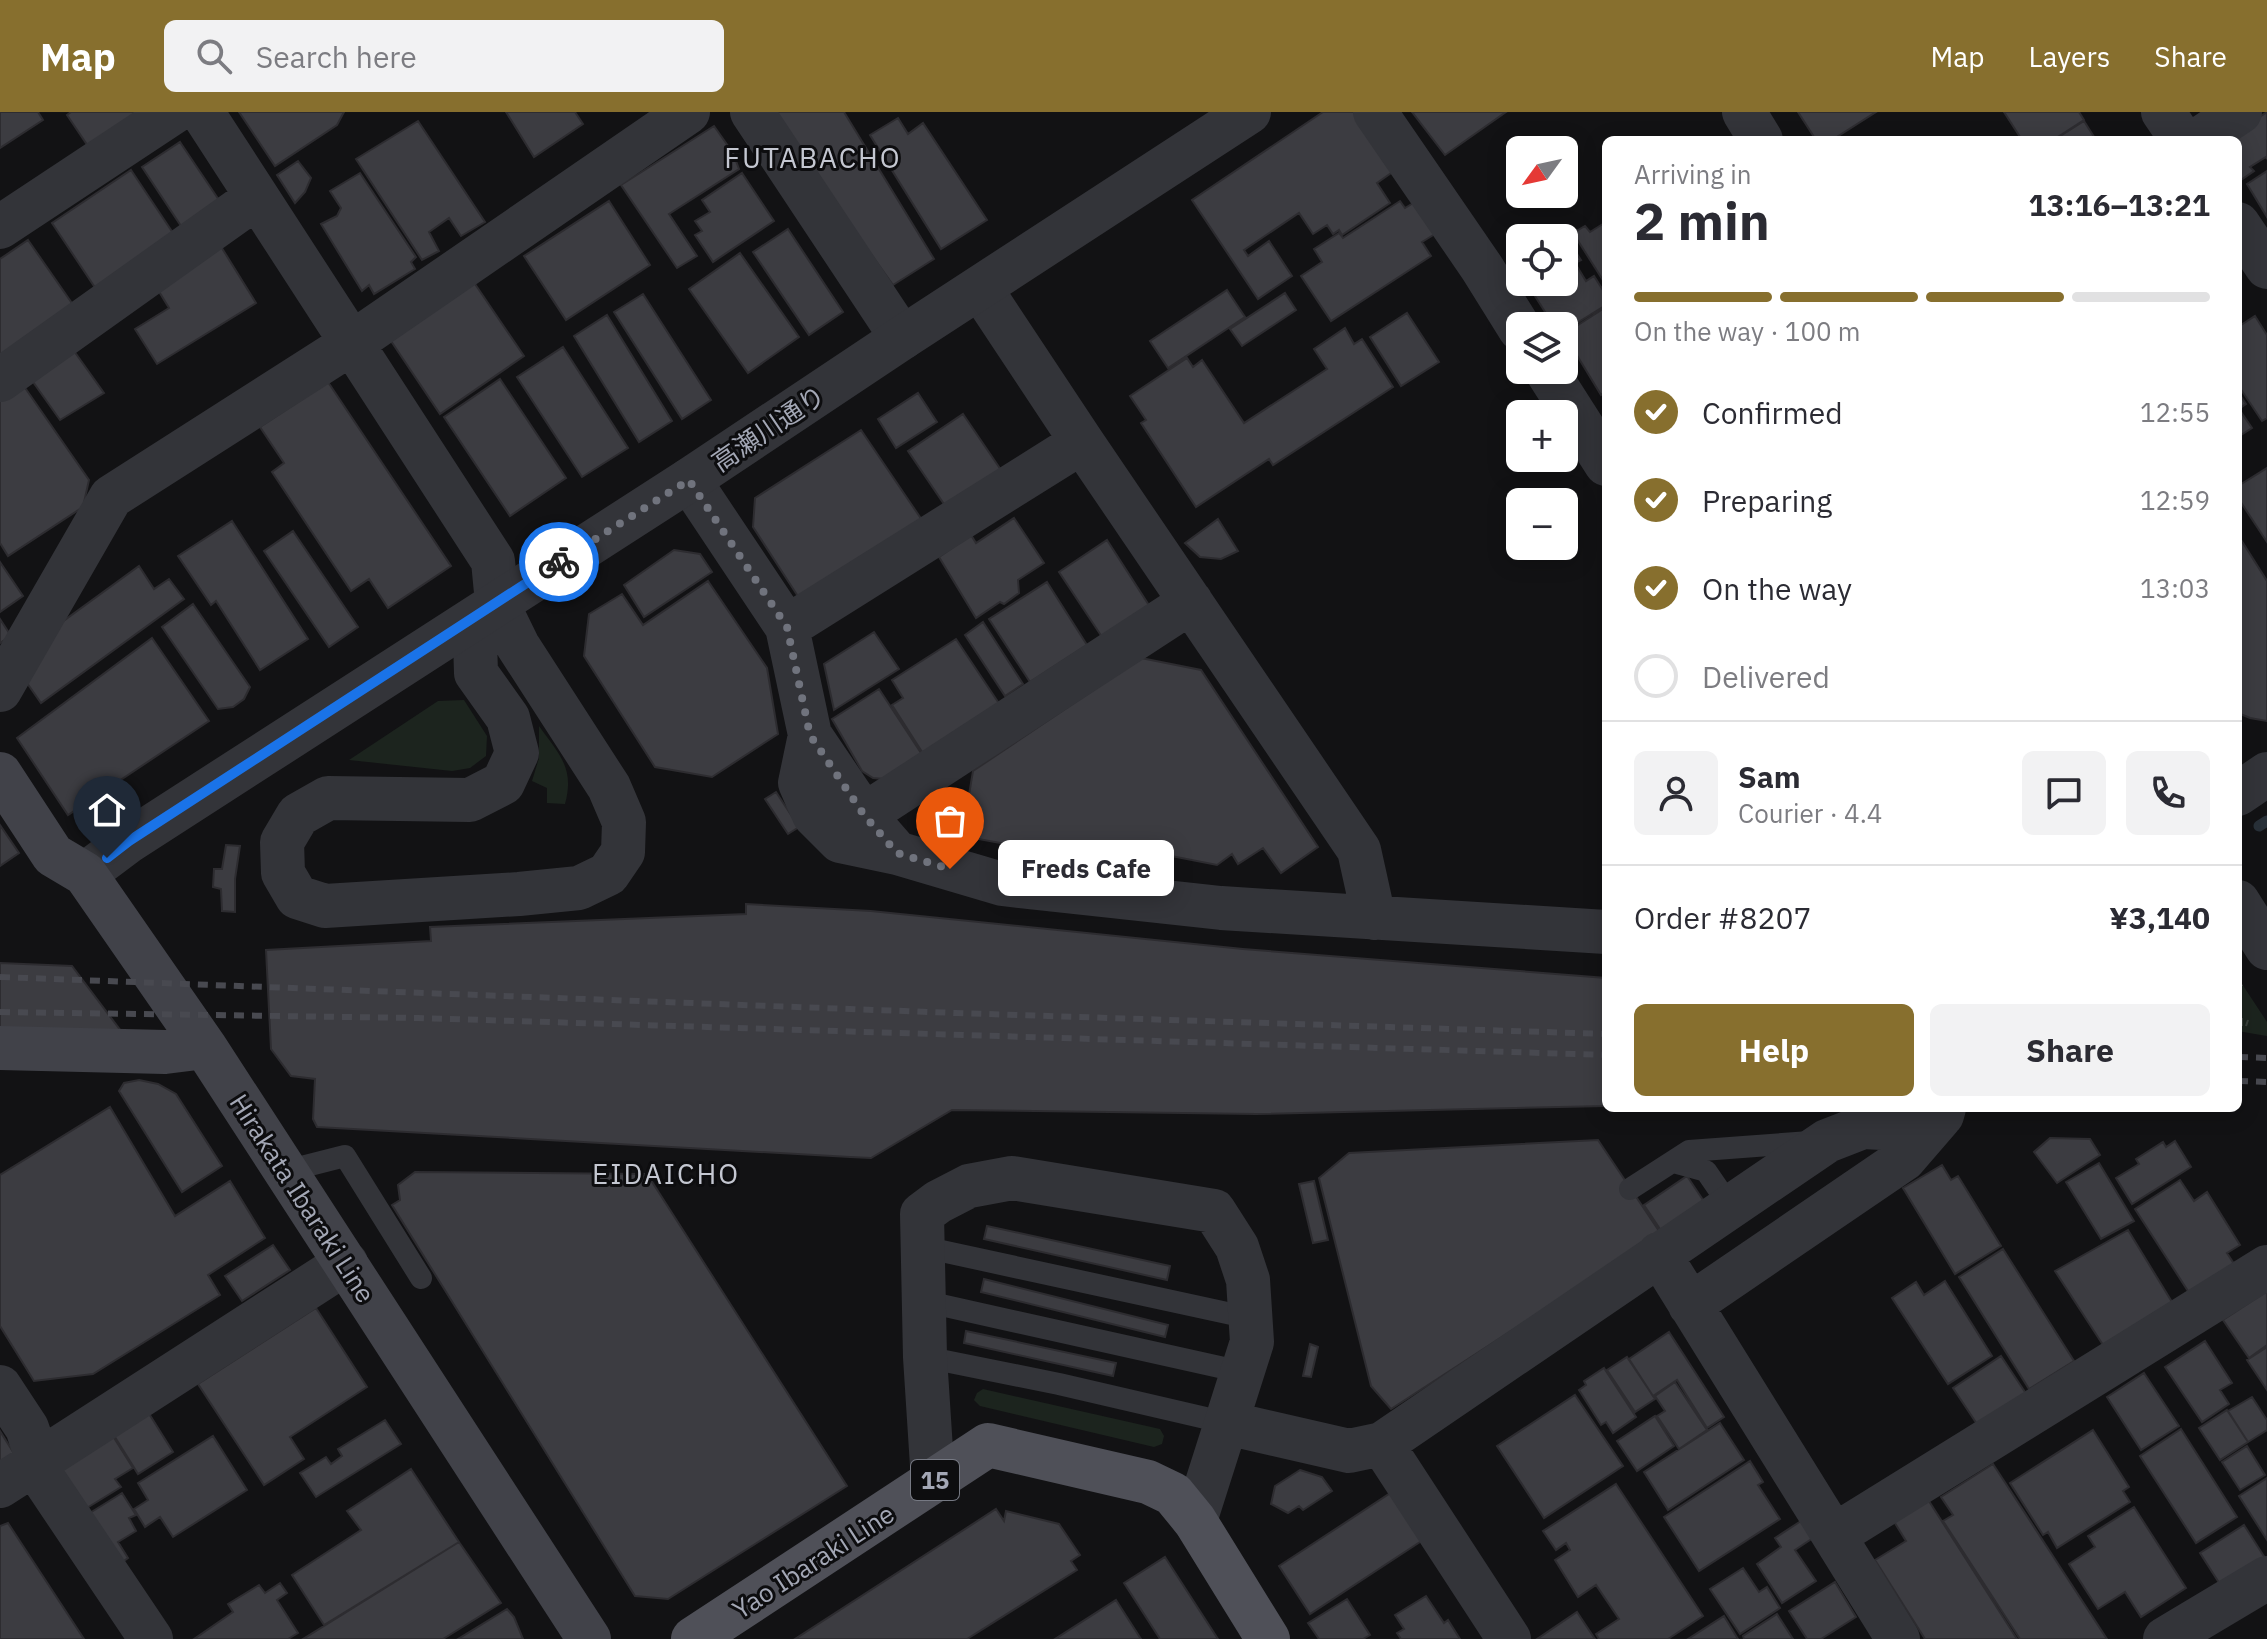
<!DOCTYPE html>
<html lang="en">
<head>
<meta charset="utf-8">
<style>
  body { margin:0; font-family:"IBM Plex Sans","Noto Sans JP",sans-serif; background:#f2f2f3; color:#2b2b33; height:100vh; display:flex; flex-direction:column; font-size:30px; white-space:nowrap }
  * { box-sizing:border-box; margin:0 }
  p { font-size:26px; color:#7c7c81 }
  .icon { flex:none; width:44px; height:44px; fill:none; stroke:currentColor; stroke-width:2; stroke-linecap:round; stroke-linejoin:round }
  .map { position:relative; flex:1; overflow:hidden }
  .side { position:absolute; left:1602px; top:24px; width:640px; height:976px; display:flex; flex-direction:column; background:#fff; border-radius:12px; box-shadow:0 4px 20px #0003 }
  .side>* { flex:none }
  .needle { width:52px; rotate:237deg }
  .fabs { position:absolute; left:1506px; top:24px; display:grid; gap:16px }
  .fabs a { display:grid; place-items:center; width:72px; height:72px; border-radius:12px; background:#fff; box-shadow:0 4px 20px #0003; font-size:40px }
  .pin { position:absolute; display:grid; place-items:center; width:68px; height:68px; color:#fff; margin:-82px -34px; border-radius:50% 50% 50% 0; rotate:-45deg; box-shadow:0 0 8px #0007 }
  .pin .icon { rotate:45deg }
  .courier { position:absolute; display:grid; place-items:center; width:80px; height:80px; margin:-40px; border:6px solid #1a73e8; border-radius:50%; background:#fff; color:#222; box-shadow:0 2px 10px #0007 }
  .bubble { position:absolute; height:56px; border-radius:12px; background:#fff; box-shadow:0 4px 20px #0003; font-size:26px; font-weight:800; line-height:56px; text-align:center }
  .head em { font-style:normal; font-weight:800 }
  .head div { display:flex; flex-direction:column-reverse }
  .head { display:flex; align-items:center; justify-content:space-between; height:136px; padding:0 32px }
  h1 { font-size:52px; font-weight:800; line-height:60px }
  .bar { display:grid; grid-template-columns:repeat(4,1fr); gap:12px 8px; align-content:center; height:96px; padding:0 32px }
  .bar i { height:10px; border-radius:6px; background:#e1e1e2 }
  .bar .active { background:#876f2e }
  .bar p { grid-column:span 4 }
  .line { display:flex; align-items:center; gap:20px; padding:0 32px; border-top:2px solid #e1e1e2 }
  .line div { flex:1 }
  .round { display:grid; place-items:center; flex:none; width:84px; height:84px; border-radius:12px; background:#f2f2f3 }
  ol { padding:0 32px; list-style:none }
  li { display:flex; align-items:center; gap:24px; height:88px }
  li p { margin-inline-start:auto }
  li .icon { padding:8px; border-radius:50%; background:#876f2e; color:#fff; stroke-width:4 }
  li:last-child { color:#7c7c81 }
  li i { width:44px; height:44px; border:4px solid #e1e1e2; border-radius:50% }
  .action { display:flex; gap:16px; margin-top:auto; padding:16px 32px }
  .action a { flex:1; height:92px; border-radius:12px; background:#876f2e; color:#fff; font-size:32px; font-weight:800; line-height:92px; text-align:center }
  .action a+a { background:#f2f2f3; color:#2b2b33 }
  header { display:flex; align-items:center; gap:48px; box-sizing:border-box; height:112px; padding:0 40px; background:#876f2e; color:#fff }
  header strong { font-size:38px }
  nav { display:flex; gap:44px; margin-inline-start:auto; font-size:28px }
  .search { width:560px; height:72px; background:#f2f2f3; display:flex; align-items:center; gap:20px; box-sizing:border-box; padding:0 28px; border-radius:12px; color:#7c7c81; font-size:30px }
  .map>svg:first-child { display:block }
  .grass { fill:#1c241e }
  .park { fill:url(#park-tufts) }
  .lines { fill:none; stroke-linecap:round; stroke-linejoin:round }
  .stream { stroke:#283038; stroke-width:11 }
  .building { fill:#3c3c41; stroke:#2d2c30; stroke-width:2 }
  .service { stroke:#333439; stroke-width:22 }
  .minor { stroke:#333439; stroke-width:44 }
  .tertiary { stroke:#333439; stroke-width:44 }
  .secondary { stroke:#414249; stroke-width:44 }
  .primary { stroke:#4f5058; stroke-width:44 }
  .rail { stroke:#484950; stroke-width:6; stroke-dasharray:10 8; stroke-linecap:butt }
  .done { stroke:#70737d; stroke-width:8; stroke-dasharray:0 14.4 }
  .route { stroke:#1a73e8; stroke-width:10 }
  .labels { text-anchor:middle; dominant-baseline:central; stroke-width:6; stroke-linejoin:round; paint-order:stroke }
  .shield { fill:#0d0d0f; stroke:#767983; stroke-width:2 }
  .shield-label { font-size:24px; font-weight:bold; fill:#a3a7b5 }
  .street-label { font-size:26px; fill:#a3a7b5; stroke:#0d0d0f }
  .neighbourhood-label { font-size:28px; letter-spacing:2px; fill:#c4c7d1; stroke:#0d0d0f }
</style>
</head>
<body>
<header>
<strong>Map</strong>
<div class="search"><svg class="icon" aria-label="search" viewBox="0 0 24 24"><circle cx="10" cy="10" r="6"/><path d="M15 15l6 6"/></svg>Search here</div>
<nav><a>Map</a><a>Layers</a><a>Share</a></nav>
</header>
<div class="map">
<svg width="2267" height="1527" viewBox="0 0 2267 1527">
  <defs>
    <pattern id="park-tufts" width="24" height="20" patternUnits="userSpaceOnUse" patternTransform="scale(2)"><rect width="24" height="20" fill="#1c241e"/><path d="M3 7l-1-3M5 7V3M7 7l1-3M15 17l-1-3M17 17v-4M19 17l1-3" fill="none" stroke="#3a413c"/></pattern>
  </defs>
  <rect width="100%" height="100%" fill="#121214"/>
  <path class="grass" d="M464,588L487,624L486,644L470,656L452,659L349,648L438,589Z
    M539,614C559,642 575,656 565,692L547,691V676L532,669L539,646Z
    M983,1277L1160,1317L1164,1324L1162,1332L1154,1335L980,1294L974,1288L977,1281Z"/>
  <path class="park" d="M2238,866L2267,910V924L2238,919Z"/>
  <g class="lines">
    <path class="stream" d="M2259,714L2267,709"/>
  </g>
  <path class="building" d="M0,0H38L43,8L0,36Z
    M71,0H152L92,40L67,3Z
    M239,0H344L337,13L275,54Z
    M506,0H575L583,12L534,45Z
    M769,0H844L934,147L893,173Z
    M1323,0H1355L1394,59L1377,71L1390,91L1342,123L1339,118L1333,122L1327,113L1313,122L1299,101L1244,138L1248,144L1269,129L1292,164L1258,187L1192,88Z
    M1412,0H1506L1445,43Z
    M1798,0H1876L1832,28H1816Z
    M2004,0H2079L2084,8L2053,28H2022Z
    M2267,0V47L2266,45L2250,55L2254,59L2238,70V28H2225Z
    M898,6L908,22L923,11L987,108L941,137L870,23Z
    M418,9L485,110L461,124L449,106L429,120L439,139L422,148L356,47Z
    M2084,9L2096,28H2054Z
    M714,14L733,41L739,57L669,102L697,144L677,156L621,73Z
    M180,30L225,97L187,123L142,55Z
    M298,49L311,66L305,80L295,91L277,63Z
    M131,58L177,127L98,180L52,111Z
    M2267,59V105L2247,72Z
    M360,61L416,145L411,150L415,157L374,182L369,173L362,179L321,112L337,104L341,96L330,79Z
    M742,61L774,109L713,150L695,123L702,119L695,109L710,100L702,88Z
    M609,89L650,153L566,208L524,144Z
    M1400,89L1405,96L1415,90L1435,122L1422,130L1431,144L1331,209L1301,164L1322,150L1314,137L1339,121L1343,126Z
    M1606,110V173L1573,121L1585,114L1590,120Z
    M788,117L843,200L809,223L753,140Z
    M1564,122L1581,148L1575,151L1586,169L1594,164L1606,183V193L1564,219V214H1554L1526,170H1564V126H1557Z
    M28,128L76,197L0,250V147Z
    M220,133L256,191L157,252L135,217L169,196L155,173Z
    M740,141L799,225L748,261L689,177Z
    M473,169L524,244L440,302L389,226Z
    M1227,178L1245,205L1168,256L1150,229Z
    M1285,181L1296,198L1242,234L1230,217Z
    M643,182L711,288L682,307L614,200Z
    M1606,195V279L1601,283L1564,222Z
    M1407,201L1439,250L1401,274L1370,225Z
    M607,203L672,309L639,330L574,224Z
    M2255,204L2267,223V306L2262,309L2238,273V215Z
    M1345,216L1354,232L1362,227L1393,275L1273,353L1269,347L1196,395L1141,311L1146,308L1130,284L1187,246L1193,255L1202,248L1244,311L1327,257L1314,237Z
    M69,232L104,281L60,308L26,260Z
    M563,235L628,336L582,365L517,265Z
    M500,267L566,366L510,404L444,305Z
    M21,270L89,368L83,395L8,444L0,431V284Z
    M328,270L451,454L388,496L369,467L351,479L272,360L284,351L260,315Z
    M2238,280L2246,292L2239,297L2252,316L2238,325Z
    M918,281L937,310L896,336L878,307Z
    M963,302L1001,358L946,395L908,339Z
    M861,318L924,411L801,489L753,415L755,386Z
    M2267,356V430L2238,386V374Z
    M1014,406L1044,451L1018,468L1019,481L1004,492L1000,490L976,506L939,445L971,423L976,431Z
    M1218,407L1238,439L1221,447L1200,445L1185,431Z
    M232,409L308,527L260,558L216,489L211,493L178,444Z
    M293,419L358,515L329,535L264,439Z
    M2238,423L2267,469V609L2250,606L2238,601Z
    M1107,428L1152,498L1104,528L1059,460Z
    M674,438L700,442L712,460L644,505L624,473Z
    M0,450L23,484L0,500Z
    M139,454L154,477L169,467L184,487L41,591L27,571L58,513Z
    M708,469L767,556L778,622L712,665L655,655L584,544L589,502L622,482L643,513Z
    M1047,470L1087,533L1030,570L989,507Z
    M193,492L250,575L244,587L233,595L218,597L162,515Z
    M0,507L11,524L0,531Z
    M983,510L1023,572L1005,584L965,523Z
    M874,520L899,557L834,598L824,552Z
    M152,526L209,609L68,703L17,626Z
    M956,527L1000,593L924,643L892,593L903,586L892,568Z
    M1141,546L1201,558L1318,735L1281,761L1263,736L1238,752L1232,742L1217,753L1100,730L1082,746L962,724L973,659Z
    M879,577L923,644L884,667L873,666L862,659L832,607Z
    M776,680L799,715L788,722L765,687Z
    M0,713L19,741L0,754Z
    M226,733L240,734L235,767V800L222,799L221,777L213,775L214,757H222Z
    M746,792L871,799L1243,837L1606,866V994L1256,1002L952,998L871,1046L850,1045L317,1015L313,1007L315,967L291,964L271,937L266,838L431,829L430,815L746,802Z
    M0,851L72,854L124,923L0,920Z
    M139,968L158,972L176,982L222,1054L182,1080L119,979L124,971Z
    M110,995L175,1104L230,1069L265,1126L208,1163L220,1183L93,1262L34,1269L0,1214V1063Z
    M2050,1026L2090,1027L2100,1043L2057,1071L2034,1040Z
    M1598,1028L1661,1122L1391,1297L1371,1274L1319,1066L1349,1041Z
    M2175,1029L2191,1055L2132,1092L2116,1066L2139,1052L2136,1047L2163,1030L2166,1035Z
    M2099,1051L2134,1109L2101,1127L2066,1070Z
    M1942,1053L1951,1068L1958,1064L2001,1134L1955,1162L1903,1076Z
    M415,1060L647,1062L847,1374L668,1487L635,1484L392,1093L400,1088L398,1073Z
    M1687,1064L1705,1091L1662,1120L1644,1093Z
    M2180,1068L2194,1089L2207,1080L2240,1133L2227,1141L2242,1164L2197,1193L2135,1097Z
    M1314,1069L1328,1128L1313,1131L1299,1072Z
    M987,1114L1170,1154L1167,1168L984,1127Z
    M2128,1118L2172,1190L2103,1233L2055,1159Z
    M273,1133L290,1158L242,1189L225,1164Z
    M2003,1137L2074,1249L2029,1277L1959,1165Z
    M984,1167L1168,1213L1165,1225L981,1180Z
    M1945,1169L1992,1244L1948,1272L1892,1186L1916,1170L1924,1183Z
    M2267,1179V1233L2249,1246L2223,1208Z
    M316,1196L367,1275L290,1325L304,1347L264,1373L198,1272Z
    M966,1219L1116,1251L1113,1264L964,1231Z
    M1669,1220L1724,1305L1707,1316L1677,1268L1653,1284L1629,1247Z
    M2205,1229L2232,1271L2220,1278L2229,1292L2202,1310L2165,1255Z
    M1310,1232L1318,1235L1311,1265L1303,1264Z
    M2267,1235V1278L2247,1248Z
    M2001,1244L2033,1292L1985,1324L1953,1276Z
    M1627,1245L1655,1287L1635,1300L1607,1258Z
    M1604,1256L1636,1305L1613,1321L1606,1310L1601,1313L1579,1278L1586,1273L1584,1269Z
    M2144,1261L2179,1314L2141,1338L2107,1285Z
    M1675,1270L1707,1318L1679,1337L1657,1304L1665,1299L1655,1284Z
    M1575,1283L1623,1354L1544,1406L1497,1334Z
    M2252,1285L2267,1308V1318L2248,1330L2228,1299Z
    M2227,1298L2248,1330L2220,1348L2199,1316Z
    M148,1300L173,1340L138,1362L113,1322Z
    M1655,1304L1674,1334L1637,1359L1617,1329Z
    M385,1308L401,1332L316,1385L300,1361L326,1345L331,1352L342,1344L338,1337Z
    M1720,1311L1744,1348L1668,1398L1644,1360Z
    M2181,1317L2237,1405L2196,1431L2140,1344Z
    M2093,1318L2129,1375L2123,1379L2130,1390L2057,1436L2048,1420L2043,1423L2010,1371Z
    M0,1319L15,1343L0,1353Z
    M111,1321L133,1356L115,1367L121,1375L82,1399L55,1356Z
    M213,1324L247,1378L173,1425L160,1405L145,1415L134,1397L148,1388L138,1371Z
    M2247,1334L2265,1363L2240,1378L2222,1350Z
    M1750,1349L1763,1370L1758,1373L1780,1407L1699,1459L1664,1405Z
    M1993,1352L2107,1527H2020L1943,1409L1953,1403L1941,1385Z
    M411,1357L459,1430L324,1513L292,1463L361,1418L347,1399Z
    M1300,1358L1322,1365L1332,1379L1303,1398L1299,1394L1288,1401L1271,1392L1275,1374Z
    M2267,1366V1428L2239,1384Z
    M1616,1372L1703,1504L1668,1527H1599L1596,1522L1619,1507L1596,1473L1578,1485L1555,1448L1570,1438L1566,1431L1556,1438L1543,1419Z
    M1392,1380L1423,1428L1310,1502L1279,1454Z
    M122,1381L136,1403L129,1406L136,1419L118,1430L128,1446L117,1454L85,1404Z
    M1927,1386L2017,1527H1925L1875,1448L1906,1429L1893,1408Z
    M2134,1395L2186,1476L2141,1505L2125,1480L2098,1497L2069,1452L2095,1435L2088,1424Z
    M996,1397L1004,1409L1006,1399L1059,1412L1080,1443L1071,1449L1077,1458L967,1527H795Z
    M1807,1405L1819,1422L1795,1438L1816,1469L1782,1491L1757,1452L1781,1435L1775,1426Z
    M8,1411L84,1527H0V1414Z
    M2244,1413L2267,1449L2225,1480L2200,1441Z
    M459,1430L501,1491L443,1527H303Z
    M1165,1445L1218,1527H1160L1124,1471Z
    M1743,1456L1759,1480L1767,1475L1780,1496L1740,1522L1710,1477Z
    M1835,1470L1856,1505L1821,1527H1807L1789,1499Z
    M280,1471L287,1481L277,1488L298,1521L288,1527H194L233,1500L228,1492L259,1473L265,1481Z
    M1426,1484L1444,1511L1448,1508L1460,1527H1401L1397,1521L1404,1517L1395,1503Z
    M1347,1487L1370,1523L1363,1527H1319L1308,1511Z
    M1116,1488L1141,1527H1055Z
    M507,1497L514,1505L523,1527H458Z
    M1577,1500L1595,1527H1537Z
    M1777,1502L1793,1527H1744L1743,1524Z
    M1724,1504L1738,1527H1688Z"/>
  <g class="lines">
    <path class="service" d="M1673,1050L1706,1059L1730,1094
      M286,1059L345,1044L421,1166
      M1630,1077L1689,1039L1810,1030
      M923,1135L1250,1206
      M923,1189L1242,1260
      M925,1245L1059,1272L1227,1311"/>
    <path class="minor" d="M202,0L493,449L497,491L518,534L609,675L624,710L623,740L608,762L579,776L519,782L325,794L297,785L283,761L282,730L298,703L328,686L470,688L503,671L517,641L508,606L476,561L475,528L497,491
      M752,0L902,226
      M1375,0L1482,156L1520,217
      M2163,0L2182,28
      M2198,28L2240,0
      M2238,112L2267,155
      M0,115L174,0
      M980,176L1082,330L1359,738L1374,806
      M1546,258L1606,352
      M0,268L257,85
      M689,368L787,515L810,623L864,703L897,741L1002,772L1221,796L1606,820
      M787,515L1082,330
      M0,578L111,385L352,231L688,0
      M810,623L800,671L814,703L840,729L897,741
      M2238,682L2267,662
      M864,703L1191,490
      M1659,1142L1898,1527
      M1690,1193L1904,1047L1942,1003
      M0,1275L27,1316L45,1369L151,1527
      M1227,1311L1349,1339L1382,1332L1827,1029L1863,1015L1902,1017L1942,1003L1944,996
      M1382,1332L1509,1527
      M933,1369L925,1245L922,1102L938,1090L969,1074L1012,1066L1214,1099L1237,1135L1248,1168L1252,1230L1195,1409
      M0,1374L346,1151
      M1835,1423L2267,1155
      M2165,1527L2267,1466"/>
    <path class="tertiary" d="M1744,0L1761,28
      M85,762L129,729L689,368L902,226L1249,0
      M2238,790L2267,836"/>
    <path class="secondary" d="M0,662L53,743L85,762L205,935L589,1527
      M0,936L165,940L205,935"/>
    <path class="primary" d="M693,1527L988,1333L1148,1370L1173,1382L1195,1409L1268,1527"/>
    <path class="rail" d="M0,865L956,901L1606,922
      M0,900L418,906L1606,943
      M2238,945L2267,946
      M2238,969L2267,970"/>
  </g>
  <g class="lines">
    <path class="done" d="M559,450L689,368L787,515L810,623L864,703L897,741L950,757"/>
    <path class="route" d="M107,746L129,729L559,450"/>
  </g>
  <g class="labels">
    <rect class="shield" x="911" y="1348" width="48" height="40" rx="6"/>
    <g class="shield-label">
      <text x="935" y="1368">15</text>
    </g>
    <g class="street-label">
      <text transform="translate(768 316) rotate(-34)">高瀬川通り</text>
      <text transform="translate(303 1086) rotate(57)">Hirakata Ibaraki Line</text>
      <text transform="translate(813 1449) rotate(-33)">Yao Ibaraki Line</text>
    </g>
    <g class="neighbourhood-label">
      <text x="813" y="45">FUTABACHO</text>
      <text x="666" y="1061">EIDAICHO</text>
    </g>
  </g>
</svg>
<div class="fabs">
<a><svg class="needle" viewBox="-14 -14 28 28"><path d="M0-13l5 13h-10z" fill="#e53935"/><path d="M0 13l5-13h-10z" fill="#7c7c81"/></svg></a>
<a><svg class="icon" aria-label="locate" viewBox="0 0 24 24"><circle cx="12" cy="12" r="6"/><path d="M12 2v4M12 18v4M2 12h4M18 12h4"/></svg></a>
<a><svg class="icon" aria-label="layers" viewBox="0 0 24 24"><path d="M12 4l9 5-9 5-9-5zM3 14l9 5 9-5"/></svg></a>
<a>+</a>
<a>−</a>
</div>
<div class="pin" style="left:950px;top:757px;background:#ea580c"><svg class="icon" aria-label="bag" viewBox="0 0 24 24"><path d="M5 8h14l-1 12H6zM9 8a3 3 0 0 1 6 0"/></svg></div>
<div class="pin" style="left:107px;top:746px;background:#1f2937"><svg class="icon" aria-label="home" viewBox="0 0 24 24"><path d="M3 11l9-7 9 7M6 9v11h12V9"/></svg></div>
<div class="courier" style="left:559px;top:450px"><svg class="icon" aria-label="bike" viewBox="0 0 24 24"><circle cx="6" cy="16" r="4"/><circle cx="18" cy="16" r="4"/><path d="M6 16l4-8h5l3 8M10 8l3 8H6M13 5h3"/></svg></div>
<div class="bubble" style="left:998px;top:728px;width:176px">Freds Cafe</div>
<section class="side">
<div class="head"><div><h1>2 min</h1><p>Arriving in</p></div><em>13:16–13:21</em></div>
<div class="bar"><i class="active"></i><i class="active"></i><i class="active"></i><i></i><p>On the way · 100 m</p></div>
<ol>
<li><svg class="icon" aria-label="check" viewBox="0 0 24 24"><path d="M5 12l5 5 9-10"/></svg>Confirmed<p>12:55</p></li>
<li><svg class="icon" aria-label="check" viewBox="0 0 24 24"><path d="M5 12l5 5 9-10"/></svg>Preparing<p>12:59</p></li>
<li><svg class="icon" aria-label="check" viewBox="0 0 24 24"><path d="M5 12l5 5 9-10"/></svg>On the way<p>13:03</p></li>
<li><i></i>Delivered</li>
</ol>
<div class="line" style="height:144px"><a class="round"><svg class="icon" aria-label="person" viewBox="0 0 24 24"><circle cx="12" cy="8" r="4"/><path d="M4 21q1-7 8-7t8 7"/></svg></a><div><b>Sam</b><p>Courier · 4.4</p></div><a class="round"><svg class="icon" aria-label="chat" viewBox="0 0 24 24"><path d="M4 5h16v11H9l-5 4z"/></svg></a><a class="round"><svg class="icon" aria-label="phone" viewBox="0 0 24 24"><path d="M5 4h4l2 5-3 2q2 4 5 5l2-3 5 2v4C11 20 4 13 5 4z"/></svg></a></div>
<div class="line" style="height:104px"><div>Order #8207</div><b>¥3,140</b></div>
<div class="action"><a>Help</a><a>Share</a></div>
</section>
</div>
</body>
</html>
